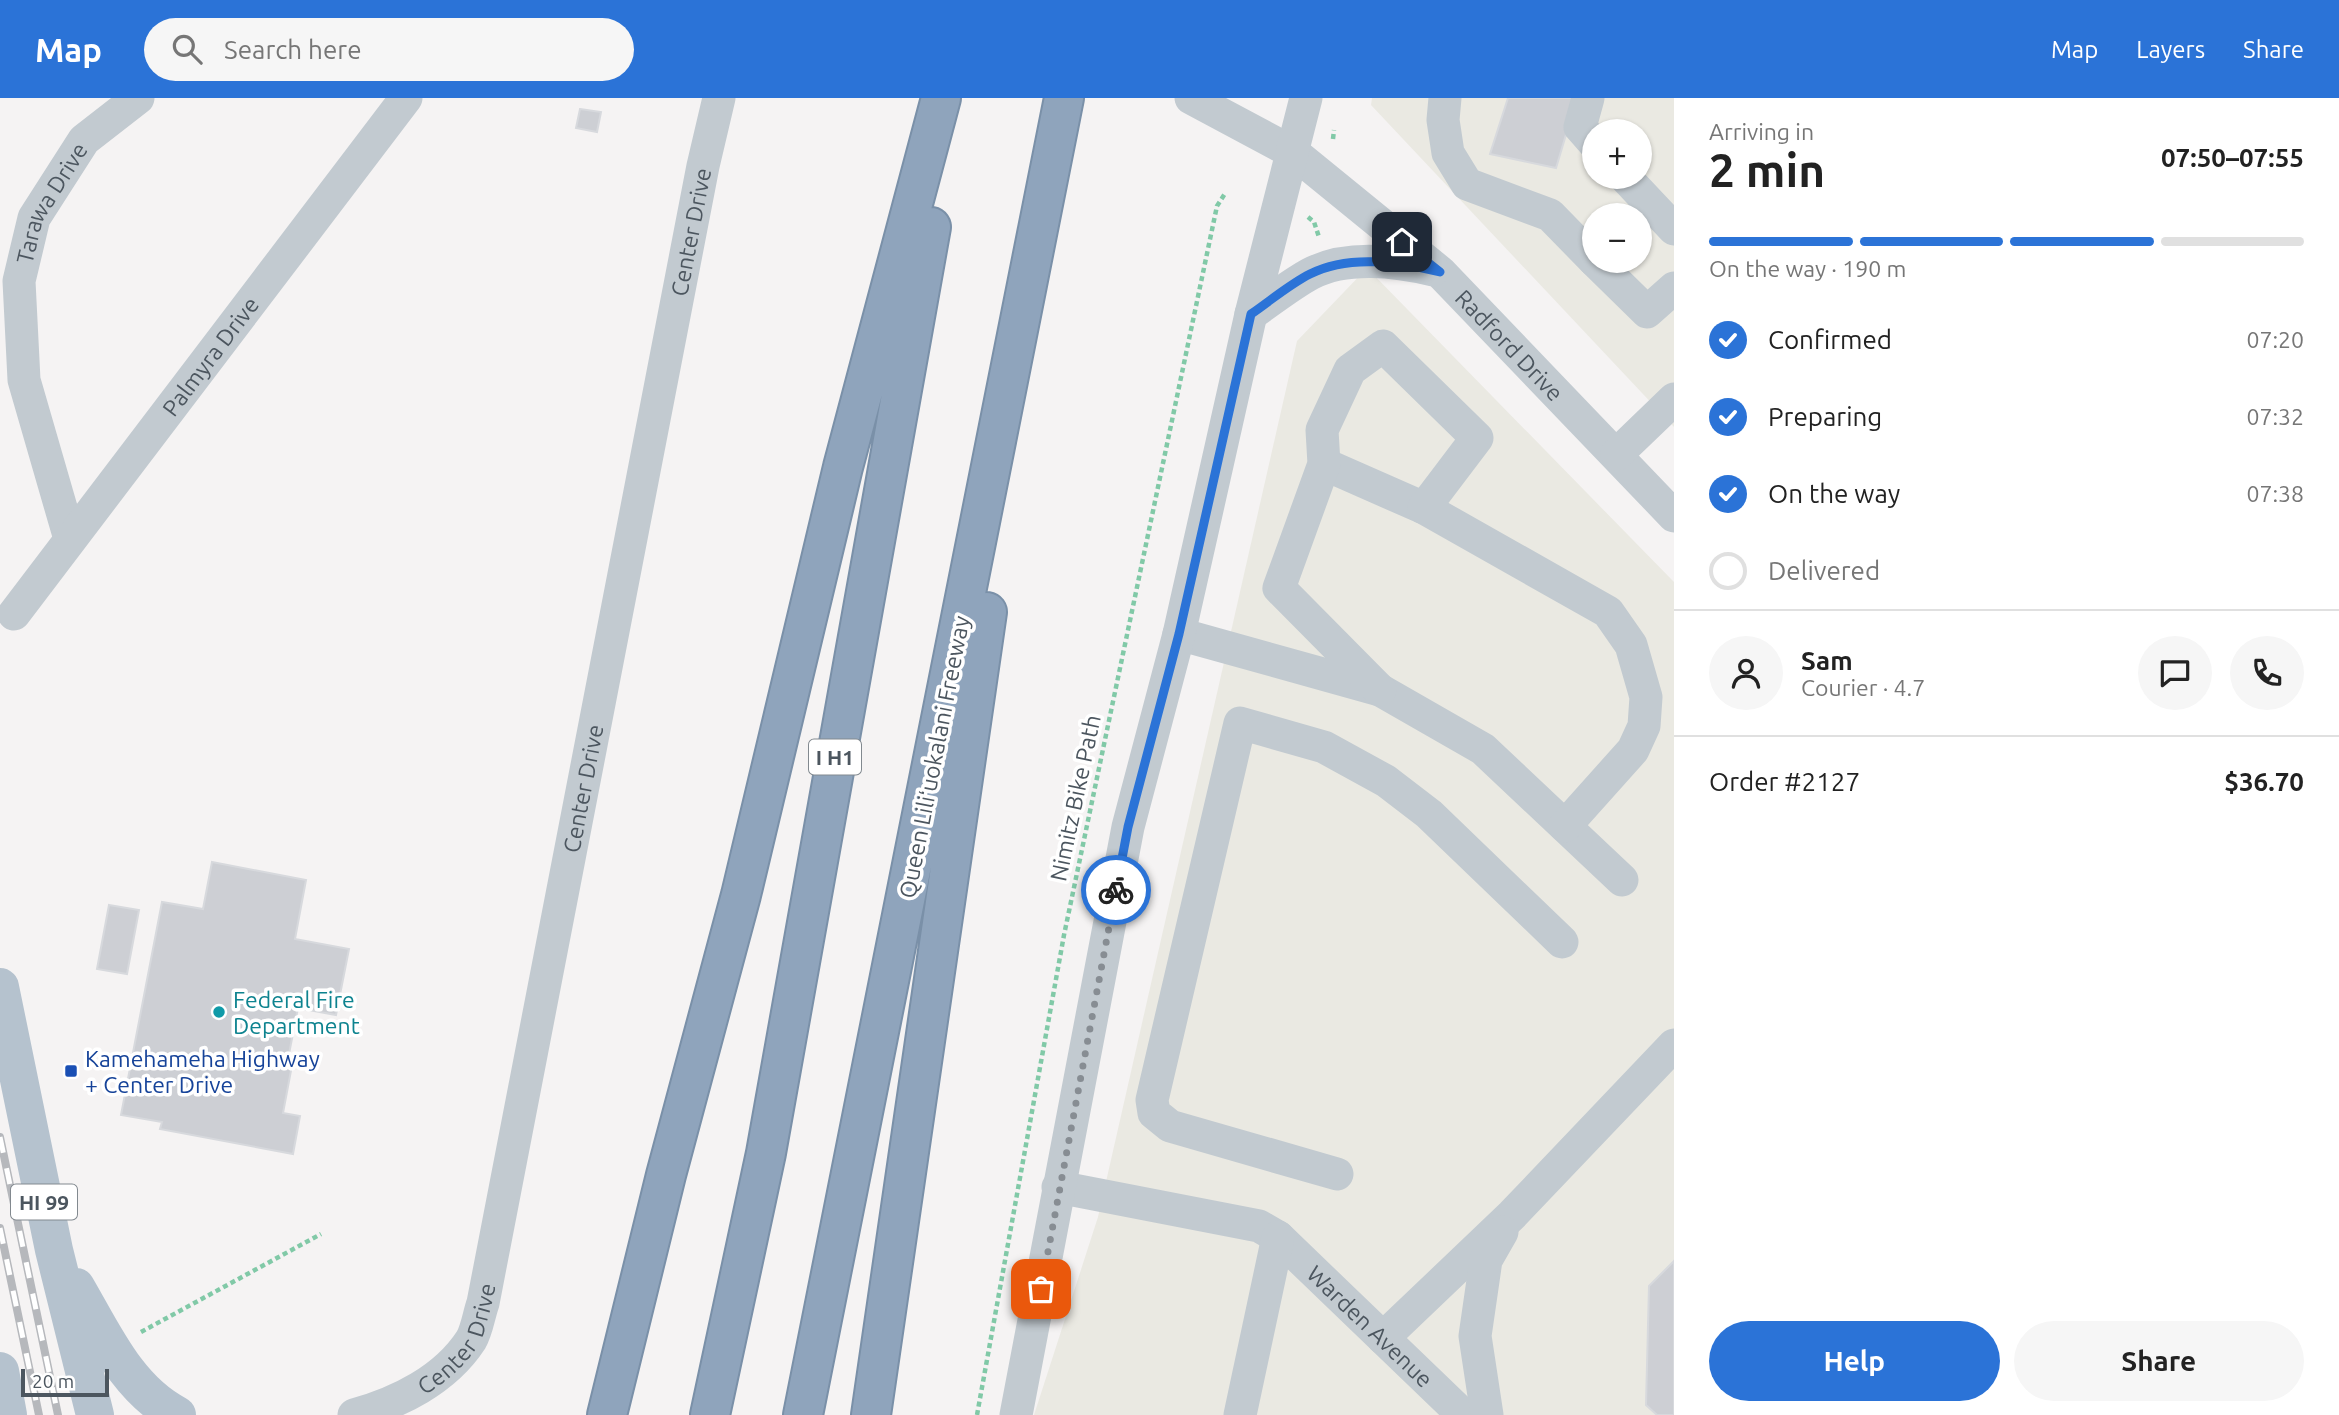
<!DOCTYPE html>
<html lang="en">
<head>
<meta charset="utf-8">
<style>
  body { margin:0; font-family:Ubuntu,sans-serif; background:#f6f6f6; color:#222; height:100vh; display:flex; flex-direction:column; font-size:26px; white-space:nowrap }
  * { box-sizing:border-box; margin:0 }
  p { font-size:23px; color:#767676 }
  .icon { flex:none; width:38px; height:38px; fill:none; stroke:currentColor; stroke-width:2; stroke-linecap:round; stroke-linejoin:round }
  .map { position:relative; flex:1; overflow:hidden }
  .panel { display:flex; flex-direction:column; background:#fff; width:665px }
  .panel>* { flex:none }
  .fabs { position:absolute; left:1582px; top:21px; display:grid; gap:14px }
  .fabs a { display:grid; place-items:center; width:70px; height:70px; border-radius:50%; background:#fff; box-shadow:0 2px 5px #0004; font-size:35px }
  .scale { position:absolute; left:21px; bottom:18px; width:88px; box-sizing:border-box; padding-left:7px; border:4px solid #4c565f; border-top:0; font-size:19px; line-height:24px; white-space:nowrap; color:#4c565f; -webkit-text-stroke:5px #fff; paint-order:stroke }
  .pin { position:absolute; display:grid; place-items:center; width:60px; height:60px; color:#fff; margin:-30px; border-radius:14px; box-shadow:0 4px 10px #0006 }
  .courier { position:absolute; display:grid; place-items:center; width:70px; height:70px; margin:-35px; border:5px solid #2b73d7; border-radius:50%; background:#fff; color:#222; box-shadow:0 2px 9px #0007 }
  .headline em { font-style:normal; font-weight:700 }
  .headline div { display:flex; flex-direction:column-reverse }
  .headline { display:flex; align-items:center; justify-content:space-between; height:119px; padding:0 35px }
  h1 { font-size:46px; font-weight:700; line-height:52px }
  .bar { display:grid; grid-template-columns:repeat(4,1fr); gap:10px 7px; align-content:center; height:84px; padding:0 35px }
  .bar i { height:9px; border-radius:5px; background:#e0e0e0 }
  .bar .current { background:#2b73d7 }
  .bar p { grid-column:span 4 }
  .line { display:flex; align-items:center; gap:18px; padding:0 35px; border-top:2px solid #e0e0e0 }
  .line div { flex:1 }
  .round { display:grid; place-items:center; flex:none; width:74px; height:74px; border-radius:37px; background:#f6f6f6 }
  ol { padding:0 35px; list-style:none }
  li { display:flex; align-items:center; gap:21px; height:77px }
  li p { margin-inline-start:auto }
  li .icon { padding:7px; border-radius:50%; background:#2b73d7; color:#fff; stroke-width:4 }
  li:last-child { color:#767676 }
  li i { width:38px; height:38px; border:4px solid #e0e0e0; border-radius:50% }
  .button { display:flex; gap:14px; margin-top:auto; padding:14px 35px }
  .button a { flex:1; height:80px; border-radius:42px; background:#2b73d7; color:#fff; font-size:28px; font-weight:700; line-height:80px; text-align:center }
  .button a+a { background:#f6f6f6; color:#222 }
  header { display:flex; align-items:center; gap:42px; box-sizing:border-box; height:98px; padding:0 35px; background:#2b73d7; color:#fff }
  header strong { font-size:33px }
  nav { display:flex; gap:38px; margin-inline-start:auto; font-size:24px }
  .search { width:490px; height:63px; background:#f6f6f6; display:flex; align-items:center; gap:18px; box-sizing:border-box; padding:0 24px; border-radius:38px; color:#767676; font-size:26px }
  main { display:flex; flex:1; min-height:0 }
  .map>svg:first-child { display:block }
  .commercial { fill:#eae9e2; fill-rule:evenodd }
  .building { fill:#cdcfd4; stroke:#d7d9dd; stroke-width:2 }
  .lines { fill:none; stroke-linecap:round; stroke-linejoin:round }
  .highway-casing { stroke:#7a90a8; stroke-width:42 }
  .path { stroke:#81c9a7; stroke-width:4.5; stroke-dasharray:5 3.5; stroke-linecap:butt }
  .minor { stroke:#c2cad0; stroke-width:33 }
  .major { stroke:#b5c2ce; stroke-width:38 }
  .highway { stroke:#8fa4bc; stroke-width:38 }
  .rail-casing { stroke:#b6b8bc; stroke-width:8 }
  .rail { stroke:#fff; stroke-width:5; stroke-dasharray:16; stroke-linecap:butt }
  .done { stroke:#878d93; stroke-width:7; stroke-dasharray:0 12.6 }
  .route { stroke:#2b73d7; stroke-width:9 }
  .culture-dot { fill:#0f9aa8; stroke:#fff; stroke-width:2.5 }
  .transit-dot { fill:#1a4fb4; stroke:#fff; stroke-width:2.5 }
  .labels { text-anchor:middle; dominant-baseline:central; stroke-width:7; stroke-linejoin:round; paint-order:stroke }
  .shield { fill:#fff; stroke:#82898f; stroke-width:2 }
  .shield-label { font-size:21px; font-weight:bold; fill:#4c565f }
  .street-label { font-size:23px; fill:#4c565f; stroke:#fff }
  .culture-label { font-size:23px; fill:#0d838f; stroke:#fff; text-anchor:start }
  .transit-label { font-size:23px; fill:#164399; stroke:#fff; text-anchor:start }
</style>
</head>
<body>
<header>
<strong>Map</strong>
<div class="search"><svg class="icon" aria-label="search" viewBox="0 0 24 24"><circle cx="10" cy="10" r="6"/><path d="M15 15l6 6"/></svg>Search here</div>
<nav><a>Map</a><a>Layers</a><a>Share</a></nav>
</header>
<main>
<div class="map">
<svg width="1674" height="1317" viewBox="0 0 1674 1317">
  <rect width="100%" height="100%" fill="#f5f3f3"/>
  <path class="commercial" d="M1372,0H1674V329L1371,7ZM1594,33H1640V79H1594ZM1594,117H1640V163H1594Z
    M1367,170L1674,484V1317H1034L1098,1119L1297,243Z"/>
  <path class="building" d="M1508,0H1577L1556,70L1490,56Z
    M580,11L601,14L597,34L576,30Z
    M212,764L306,782L295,841L349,851L336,917L298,910L288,961L293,962L283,1015L300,1018L293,1056L160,1031L162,1024L121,1017L162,804L203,811Z
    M109,807L139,812L127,876L97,871Z
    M1674,1163V1317H1657L1646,1307L1649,1188Z"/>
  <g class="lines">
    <g class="highway-casing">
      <path id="highway" d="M607,1317L666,1077L741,797L843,369L941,0
        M710,1317L766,1055L931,129
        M803,1317L1064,0
        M871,1317L987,514"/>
    </g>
    <path class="path" d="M1333,41L1334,32
      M1308,119L1314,124L1319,139
      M141,1234L321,1136
      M977,1317L1064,837L1217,108L1226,94"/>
    <g class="minor">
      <path id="s1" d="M1191,0L1294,55L1440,174L1674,418"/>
      <path d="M1445,0L1443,22L1448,55L1467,86L1550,117L1594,162"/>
      <path d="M1588,0L1580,29L1594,45"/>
      <path d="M1625,79L1674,131"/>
      <path d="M1595,163L1647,214L1674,190"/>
      <path d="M1251,216C1270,203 1290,187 1310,176C1346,157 1396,163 1433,172"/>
      <path d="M1617,356L1674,301"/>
      <path d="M1324,366L1424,410"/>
      <path id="s2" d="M70,441L24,282L19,183L34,120L84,42L138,0"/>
      <path id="s3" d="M14,516L406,0"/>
      <path d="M1179,536L1380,592L1483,651L1622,782"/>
      <path d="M1380,592L1279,490L1324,366L1322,332L1350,272L1383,248L1477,340L1424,410L1608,514L1631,547L1646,599L1644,628L1633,652L1565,728"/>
      <path d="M1337,1076L1170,1028L1154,1015L1152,1002L1240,625L1324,649L1386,683L1429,716L1562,844"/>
      <path id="s4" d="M1058,1089L1259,1128L1278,1139L1463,1317"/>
      <path d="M1383,1240L1512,1117L1674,947"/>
      <path id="s5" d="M354,1317C398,1305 445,1282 471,1242C477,1232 479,1216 483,1205L703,68L719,0"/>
      <path d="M1016,1317L1128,729L1179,536L1251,216L1306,0"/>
      <path d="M1240,1317L1278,1139"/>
      <path d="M1487,1317L1475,1238L1486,1162L1502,1134"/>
    </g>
    <path class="major" d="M0,889L54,1152L95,1317
      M76,1189C103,1235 127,1291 177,1317
      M0,1273L8,1317"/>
    <use href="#highway" class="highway"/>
    <g class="rail-casing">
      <path id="rail" d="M0,1039L58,1317
        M0,1130L39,1317"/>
    </g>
    <use href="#rail" class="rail"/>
  </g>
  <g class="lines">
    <path class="done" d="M1041,1191L1116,792"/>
    <path class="route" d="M1116,792L1128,729L1179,536L1251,216C1270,203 1290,186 1310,176C1349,156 1400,164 1440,174L1402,144"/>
  </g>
  <circle class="culture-dot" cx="219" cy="914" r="7"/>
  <rect class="transit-dot" x="64" y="966" width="14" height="14" rx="3.5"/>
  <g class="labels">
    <g class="shield">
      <rect x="809" y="641.5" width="52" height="35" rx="5"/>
      <rect x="11" y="1086.5" width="66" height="35" rx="5"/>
    </g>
    <g class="shield-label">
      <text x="835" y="659">I H1</text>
      <text x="44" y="1104">HI 99</text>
    </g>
    <g class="street-label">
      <text stroke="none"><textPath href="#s2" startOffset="350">Tarawa Drive</textPath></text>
      <text stroke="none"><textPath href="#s5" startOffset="1272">Center Drive</textPath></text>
      <text stroke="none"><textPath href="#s1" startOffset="406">Radford Drive</textPath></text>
      <text stroke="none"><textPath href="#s3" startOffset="324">Palmyra Drive</textPath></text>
      <text transform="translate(934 659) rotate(-79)">Queen Liliʻuokalani Freeway</text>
      <text stroke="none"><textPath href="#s5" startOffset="705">Center Drive</textPath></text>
      <text transform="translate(1075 700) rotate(-78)">Nimitz Bike Path</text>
      <text stroke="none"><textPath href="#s4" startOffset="355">Warden Avenue</textPath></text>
      <text stroke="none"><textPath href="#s5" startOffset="136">Center Drive</textPath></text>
    </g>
    <g class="culture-label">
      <text x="233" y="901">Federal Fire<tspan x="233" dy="26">Department</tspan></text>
    </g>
    <g class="transit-label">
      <text x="85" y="960">Kamehameha Highway<tspan x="85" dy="26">+ Center Drive</tspan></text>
    </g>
  </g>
</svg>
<div class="fabs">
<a>+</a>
<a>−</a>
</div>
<div class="scale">20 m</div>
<div class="pin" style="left:1041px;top:1191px;background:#ea580c"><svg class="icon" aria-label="bag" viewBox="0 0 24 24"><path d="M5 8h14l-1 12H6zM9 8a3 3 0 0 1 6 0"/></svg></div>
<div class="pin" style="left:1402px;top:144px;background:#1f2937"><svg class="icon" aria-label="home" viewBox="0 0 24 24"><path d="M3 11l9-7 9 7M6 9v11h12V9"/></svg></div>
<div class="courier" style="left:1116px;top:792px"><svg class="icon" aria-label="bike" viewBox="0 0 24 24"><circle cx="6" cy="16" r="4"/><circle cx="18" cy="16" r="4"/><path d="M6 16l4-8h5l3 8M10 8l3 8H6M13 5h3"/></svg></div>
</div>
<section class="panel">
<div class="headline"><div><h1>2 min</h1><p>Arriving in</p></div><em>07:50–07:55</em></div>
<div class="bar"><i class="current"></i><i class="current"></i><i class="current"></i><i></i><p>On the way · 190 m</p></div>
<ol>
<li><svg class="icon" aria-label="check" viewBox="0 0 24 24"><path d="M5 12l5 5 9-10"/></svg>Confirmed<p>07:20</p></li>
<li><svg class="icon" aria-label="check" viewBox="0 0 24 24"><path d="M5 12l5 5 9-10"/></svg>Preparing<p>07:32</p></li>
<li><svg class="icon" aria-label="check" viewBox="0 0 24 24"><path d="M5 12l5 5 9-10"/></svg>On the way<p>07:38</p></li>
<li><i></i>Delivered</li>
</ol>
<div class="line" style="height:126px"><a class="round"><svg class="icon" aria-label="person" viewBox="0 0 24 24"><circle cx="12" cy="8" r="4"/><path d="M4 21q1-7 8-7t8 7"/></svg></a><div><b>Sam</b><p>Courier · 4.7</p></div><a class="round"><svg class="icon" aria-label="chat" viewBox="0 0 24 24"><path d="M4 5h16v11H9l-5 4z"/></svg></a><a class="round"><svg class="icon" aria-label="phone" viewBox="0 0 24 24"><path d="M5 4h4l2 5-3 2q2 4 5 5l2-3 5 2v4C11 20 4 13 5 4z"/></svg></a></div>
<div class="line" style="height:91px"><div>Order #2127</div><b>$36.70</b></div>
<div class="button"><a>Help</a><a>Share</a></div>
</section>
</main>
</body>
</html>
